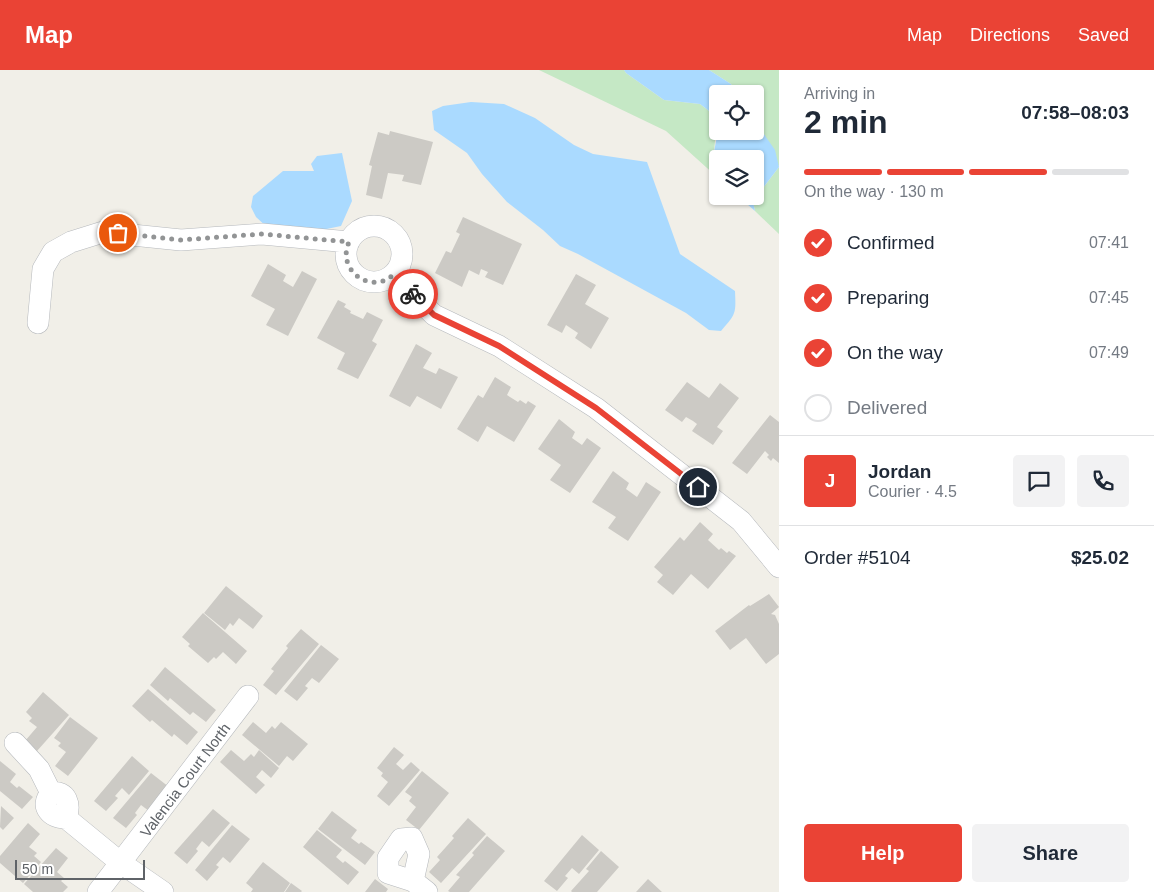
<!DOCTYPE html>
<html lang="en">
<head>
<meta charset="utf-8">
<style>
  body { margin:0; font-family:Arial,sans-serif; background:#f2f2f3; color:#1f2937; height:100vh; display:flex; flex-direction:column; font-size:19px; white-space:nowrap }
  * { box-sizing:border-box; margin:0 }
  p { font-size:16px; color:#747a83 }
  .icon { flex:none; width:28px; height:28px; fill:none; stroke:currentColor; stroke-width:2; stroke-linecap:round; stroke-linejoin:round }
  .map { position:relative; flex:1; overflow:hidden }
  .details { display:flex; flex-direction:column; background:#fff; width:375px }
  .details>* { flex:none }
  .buttons { position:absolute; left:709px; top:15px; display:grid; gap:10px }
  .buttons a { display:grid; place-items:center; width:55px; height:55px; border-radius:5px; background:#fff; box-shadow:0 1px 4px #0004; font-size:25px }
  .scale { position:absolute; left:15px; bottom:12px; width:130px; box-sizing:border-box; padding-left:5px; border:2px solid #5f6368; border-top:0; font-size:14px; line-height:18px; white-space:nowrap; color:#5f6368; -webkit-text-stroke:4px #fff; paint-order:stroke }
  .pin { position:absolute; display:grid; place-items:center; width:42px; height:42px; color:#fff; margin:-21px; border:2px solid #fff; border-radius:50%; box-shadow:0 1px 5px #0007 }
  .courier { position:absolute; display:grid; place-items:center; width:50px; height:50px; margin:-25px; border:4px solid #ea4335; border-radius:50%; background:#fff; color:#222; box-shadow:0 1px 6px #0007 }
  .summary em { font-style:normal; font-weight:600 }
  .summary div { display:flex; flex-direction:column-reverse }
  .summary { display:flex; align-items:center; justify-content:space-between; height:85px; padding:0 25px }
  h1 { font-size:32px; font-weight:600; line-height:38px }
  .bar { display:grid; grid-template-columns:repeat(4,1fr); gap:8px 5px; align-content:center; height:60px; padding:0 25px }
  .bar i { height:6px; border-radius:4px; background:#e0e1e3 }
  .bar .active { background:#ea4335 }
  .bar p { grid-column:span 4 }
  .line { display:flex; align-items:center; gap:12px; padding:0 25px; border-top:1px solid #e0e1e3 }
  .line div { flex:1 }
  .round { display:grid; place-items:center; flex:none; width:52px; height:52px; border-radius:5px; background:#f2f2f3 }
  ol { padding:0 25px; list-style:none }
  li { display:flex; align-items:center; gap:15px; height:55px }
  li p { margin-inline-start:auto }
  li .icon { padding:5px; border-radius:50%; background:#ea4335; color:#fff; stroke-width:4 }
  li:last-child { color:#747a83 }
  li i { width:28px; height:28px; border:2px solid #e0e1e3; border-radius:50% }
  .action { display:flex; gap:10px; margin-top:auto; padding:10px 25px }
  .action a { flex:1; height:58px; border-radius:5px; background:#ea4335; color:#fff; font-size:20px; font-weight:600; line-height:58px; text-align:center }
  .action a+a { background:#f2f2f3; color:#1f2937 }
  header { display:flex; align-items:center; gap:30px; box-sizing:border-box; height:70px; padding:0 25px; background:#ea4335; color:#fff }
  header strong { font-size:24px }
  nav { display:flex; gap:28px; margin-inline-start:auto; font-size:18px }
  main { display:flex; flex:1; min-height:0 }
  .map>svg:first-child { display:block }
  .green { fill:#c5e8c5 }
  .water { fill:#aadaff }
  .building { fill:#cccac5 }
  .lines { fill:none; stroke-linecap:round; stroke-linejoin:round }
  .minor-casing { stroke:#b5b8bc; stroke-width:22 }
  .minor { stroke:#fff; stroke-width:21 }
  .done { stroke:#929495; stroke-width:5; stroke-dasharray:0 9 }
  .route { stroke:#ea4335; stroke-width:6 }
  .labels { text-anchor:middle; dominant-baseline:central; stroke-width:4.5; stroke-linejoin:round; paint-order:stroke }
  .street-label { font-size:15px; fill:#5f6368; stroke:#fff }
</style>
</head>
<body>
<header>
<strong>Map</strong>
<nav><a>Map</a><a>Directions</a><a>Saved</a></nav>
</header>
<main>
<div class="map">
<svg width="779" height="822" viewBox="0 0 779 822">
  <rect width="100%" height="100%" fill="#f1efe8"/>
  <path class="green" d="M539,0H624L626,3L664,30L700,34L717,47L714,82L717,107L666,61Z
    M709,0H779V164L755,141L753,131L779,97L763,62L755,51V24H737L731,14Z"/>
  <path class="water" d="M624,0H709L731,14L737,24H718L717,47L700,34L664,30L626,3Z
    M471,32L504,34L535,48L574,75L593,84L647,92L680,184L735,221C736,244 736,244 721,261L709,260L686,243L578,184L560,176L543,160L507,132L482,104L467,83L434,60L432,41L443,36Z
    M755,51L775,80L779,97L753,131L755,141L738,126H755V89H718L717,102L714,82L718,61H755Z
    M342,83L352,131L341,156L312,162L269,159L256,147L251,137L253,126L283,101H314L311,94L317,86Z"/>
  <path class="building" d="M390,61L433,72L421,115L402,111L404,105L388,103L382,129L366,125L372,96L369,95L378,62L389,65Z
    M463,147L522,174L503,215L485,207L488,202L481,199L479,205L469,200L462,217L435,203L446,181L451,183L460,164L456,162Z
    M268,194L286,205L283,211L293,217L302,201L317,209L288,266L266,255L275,239L251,226Z
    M576,204L596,215L585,234L609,248L591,279L575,268L578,263L566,255L562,263L547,255Z
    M338,230L346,234L344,237L351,241L350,243L363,249L367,242L383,250L372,271L377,274L358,309L337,299L345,283L317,268Z
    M416,274L432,283L423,298L436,304L439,298L458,307L441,339L417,326L410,337L389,326Z
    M495,307L511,317L507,325L518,332L520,330L526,334L528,331L536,336L514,372L487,356L478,372L457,359L478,325L483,328Z
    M687,312L709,328L720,313L739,328L717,357L723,361L713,375L692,361L697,354L693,351L686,347L682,352L665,340Z
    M770,345L779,352V393L773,388L771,391L767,387L769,385L765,381L747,404L732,393Z
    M559,349L575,362L572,368L582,375L587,368L601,378L570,423L550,410L561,395L538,379Z
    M613,401L629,413L626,419L637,427L646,412L661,422L628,471L608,458L616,447L592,432Z
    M700,452L713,464L708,470L719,480L721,478L727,483L729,481L736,486L708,519L691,504L673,525L657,512L663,505L654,497L680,467L684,471Z
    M226,516L263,546L253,559L239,548L233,556L230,553L225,560L204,543Z
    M769,524L779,537L771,544L775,545L779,554V584L766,594L746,568L730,580L715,561L749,535L750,536Z
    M203,543L247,581L236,594L223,582L216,589L214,587L208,593L188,576L190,574L182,567Z
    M301,559L319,574L276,625L263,615L274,601L271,599L288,578L286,576Z
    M321,575L339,589L319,613L312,608L305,616L308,618L297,631L284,621Z
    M165,597L216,640L206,652L193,642L190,645L170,628L168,631L150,615Z
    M148,619L198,662L187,675L174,664L172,667L152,650L150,652L132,636Z
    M43,622L69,645L37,681L25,671L37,657L29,651L32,648L26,642Z
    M70,647L98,668L68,706L55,696L66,682L58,676L61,673L54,668Z
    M253,652L266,663L272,656L275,659L281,652L308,674L293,691L287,686L279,696L242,665Z
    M394,677L404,685L396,694L403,700L411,692L420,700L389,736L377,726L388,712L381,706L383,703L377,698Z
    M231,680L244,691L251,684L254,687L259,680L279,698L271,708L262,700L256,707L265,715L256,724L220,692Z
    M132,686L149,701L129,725L122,718L115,726L118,728L106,741L94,731Z
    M0,691L16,704L10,712L17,718L19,716L33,727L22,739L0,721Z
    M422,701L449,723L419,760L406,750L416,737L409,731L412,727L405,722Z
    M151,703L169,717L149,741L141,735L135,743L137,745L126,758L113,748Z
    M1,736L14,748L3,760L0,757Z
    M213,739L230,753L209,777L202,771L196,779L198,781L187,794L174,783Z
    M332,741L357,760L351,768L359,774L361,772L375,782L365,795L318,759Z
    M468,748L486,764L441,813L429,802L440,790L437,787L454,768L452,766Z
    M28,753L40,764L29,777L37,783L34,786L41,792L23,813L0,793V786Z
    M232,755L250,769L230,793L223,787L216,795L219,797L207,811L195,800Z
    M317,760L342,780L336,787L343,793L345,791L359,802L348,815L303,777Z
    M582,765L599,780L579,804L572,798L565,806L568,808L557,821L544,811Z
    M487,766L505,781L469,822H450L448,821L460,807L456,805L474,785L472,783Z
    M56,778L68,788L57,802L64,808L61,811L68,817L63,822H33L24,814Z
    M601,781L619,797L597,822H572L571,821L589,801L586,799Z
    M263,792L290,813L284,822H251L253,819L246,813Z
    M375,809L388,819L386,822H365Z
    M648,809L662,822H636Z
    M291,813L302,821L301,822H285Z"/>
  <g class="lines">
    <g class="minor-casing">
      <path id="minor" d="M346 184a28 28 0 1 1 56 0a28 28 0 1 1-56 0Z
        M393,205L434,245L499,276L596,338L741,451L779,497
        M38,253L43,199L53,182L71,172L103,162L181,170L262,164L349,172
        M15,673L39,699L51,723
        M66,748C71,735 67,720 51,723C39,737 51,748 66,748L121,793L163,822
        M413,811L419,784L412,768L401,769L388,788V803L413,811L427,822
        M98,822L248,626"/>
    </g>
    <use href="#minor" class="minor"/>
  </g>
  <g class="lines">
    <path class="done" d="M118,163L181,170L262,164L349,172C336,200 371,225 393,205L413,224"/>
    <path class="route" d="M413,224L434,245L499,276L596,338L698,417"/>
  </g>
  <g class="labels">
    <g class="street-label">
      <text transform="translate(185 710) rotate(-53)">Valencia Court North</text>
    </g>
  </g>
</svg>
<div class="buttons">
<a><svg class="icon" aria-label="locate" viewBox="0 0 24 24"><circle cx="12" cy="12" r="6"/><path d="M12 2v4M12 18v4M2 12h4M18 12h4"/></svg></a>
<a><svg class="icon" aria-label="layers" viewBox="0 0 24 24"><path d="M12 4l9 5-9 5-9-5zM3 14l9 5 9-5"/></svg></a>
</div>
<div class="scale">50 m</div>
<div class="pin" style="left:118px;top:163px;background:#ea580c"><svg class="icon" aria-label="bag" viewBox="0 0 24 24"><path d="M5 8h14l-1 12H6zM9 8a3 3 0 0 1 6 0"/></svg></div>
<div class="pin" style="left:698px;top:417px;background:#1f2937"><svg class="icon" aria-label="home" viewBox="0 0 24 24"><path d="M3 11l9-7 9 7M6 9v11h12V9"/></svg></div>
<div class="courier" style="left:413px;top:224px"><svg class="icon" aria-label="bike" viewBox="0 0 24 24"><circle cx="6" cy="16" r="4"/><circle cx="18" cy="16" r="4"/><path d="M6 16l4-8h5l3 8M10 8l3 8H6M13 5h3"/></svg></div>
</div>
<section class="details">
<div class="summary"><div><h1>2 min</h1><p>Arriving in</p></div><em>07:58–08:03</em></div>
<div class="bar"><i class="active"></i><i class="active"></i><i class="active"></i><i></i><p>On the way · 130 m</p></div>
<ol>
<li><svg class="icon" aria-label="check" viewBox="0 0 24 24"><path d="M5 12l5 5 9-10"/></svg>Confirmed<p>07:41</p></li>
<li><svg class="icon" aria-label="check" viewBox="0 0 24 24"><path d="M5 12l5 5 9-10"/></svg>Preparing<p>07:45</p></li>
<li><svg class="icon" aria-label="check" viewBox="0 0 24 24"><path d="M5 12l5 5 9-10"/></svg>On the way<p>07:49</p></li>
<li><i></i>Delivered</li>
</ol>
<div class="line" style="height:90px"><b class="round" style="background:#ea4335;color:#fff">J</b><div><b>Jordan</b><p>Courier · 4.5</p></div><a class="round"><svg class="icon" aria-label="chat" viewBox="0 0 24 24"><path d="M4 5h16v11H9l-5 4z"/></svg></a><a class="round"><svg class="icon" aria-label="phone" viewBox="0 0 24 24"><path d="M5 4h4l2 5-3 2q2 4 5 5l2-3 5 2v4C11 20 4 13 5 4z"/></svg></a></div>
<div class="line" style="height:65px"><div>Order #5104</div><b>$25.02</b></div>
<div class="action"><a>Help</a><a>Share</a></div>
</section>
</main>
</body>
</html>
